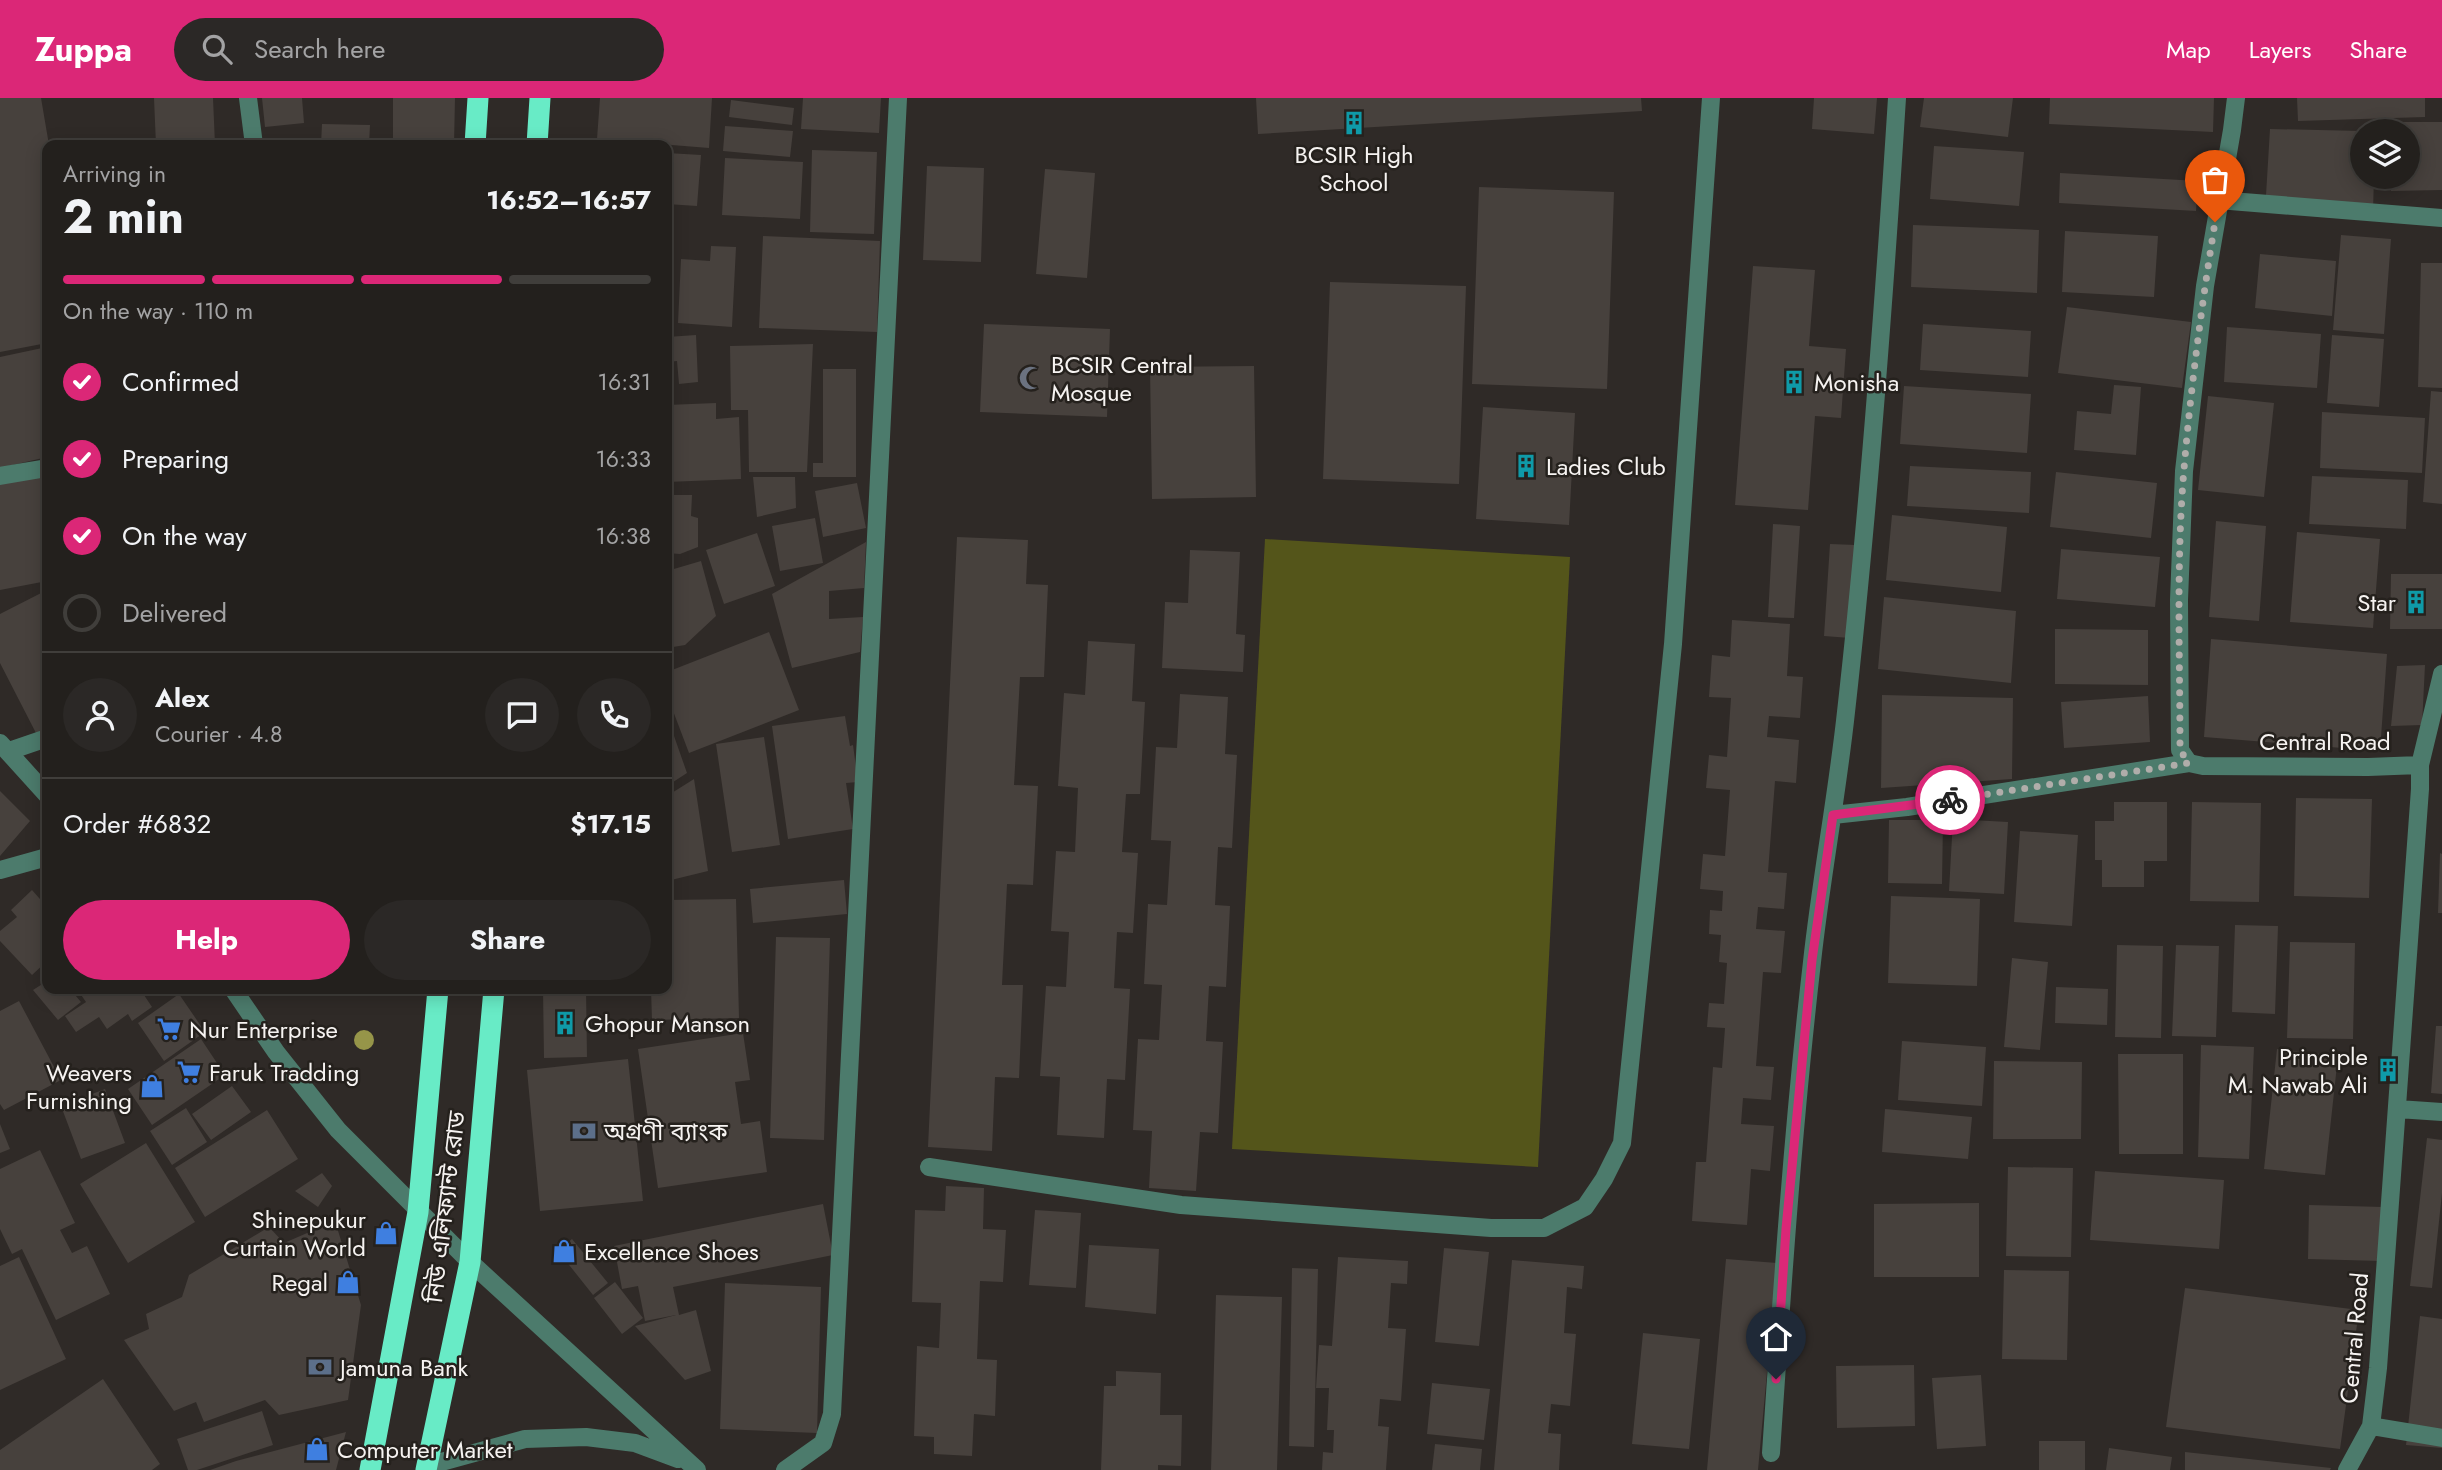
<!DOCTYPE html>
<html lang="en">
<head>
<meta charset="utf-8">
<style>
  body { margin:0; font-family:Jost,"Noto Sans Bengali",sans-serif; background:#2b2826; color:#f1f3f6; height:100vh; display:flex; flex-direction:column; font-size:26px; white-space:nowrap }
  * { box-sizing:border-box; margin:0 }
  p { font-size:23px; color:#a3a3a4 }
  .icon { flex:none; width:38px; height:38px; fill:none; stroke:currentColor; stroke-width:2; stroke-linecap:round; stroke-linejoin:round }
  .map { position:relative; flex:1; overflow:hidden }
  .side { position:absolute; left:42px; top:42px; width:630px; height:854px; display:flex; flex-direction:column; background:#23201d; border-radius:14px; box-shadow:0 4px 18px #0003,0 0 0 2px #403e3b }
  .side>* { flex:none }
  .buttons { position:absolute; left:2350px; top:21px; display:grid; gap:14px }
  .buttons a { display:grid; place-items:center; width:70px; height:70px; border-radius:50%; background:#23201d; box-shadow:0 4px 18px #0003,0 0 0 2px #403e3b; font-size:35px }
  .pin { position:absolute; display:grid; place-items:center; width:60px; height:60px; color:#fff; margin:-72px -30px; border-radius:50% 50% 50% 0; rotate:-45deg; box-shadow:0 0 7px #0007 }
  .pin .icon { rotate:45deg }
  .courier { position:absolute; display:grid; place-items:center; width:70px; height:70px; margin:-35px; border:5px solid #db2777; border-radius:50%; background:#fff; color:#222; box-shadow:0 2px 9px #0007 }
  .summary em { font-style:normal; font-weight:700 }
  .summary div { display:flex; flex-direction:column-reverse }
  .summary { display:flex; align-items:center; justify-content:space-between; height:119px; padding:0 21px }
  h1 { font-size:46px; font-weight:700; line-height:52px }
  .bar { display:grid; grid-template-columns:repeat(4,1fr); gap:10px 7px; align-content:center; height:84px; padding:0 21px }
  .bar i { height:9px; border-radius:5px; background:#403e3b }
  .bar .current { background:#db2777 }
  .bar p { grid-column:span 4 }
  .line { display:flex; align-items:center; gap:18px; padding:0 21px; border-top:2px solid #403e3b }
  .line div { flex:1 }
  .round { display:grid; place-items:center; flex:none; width:74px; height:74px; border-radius:37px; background:#2b2826 }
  ol { padding:0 21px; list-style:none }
  li { display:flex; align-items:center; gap:21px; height:77px }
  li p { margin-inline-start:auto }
  li .icon { padding:7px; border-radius:50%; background:#db2777; color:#fff; stroke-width:4 }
  li:last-child { color:#a3a3a4 }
  li i { width:38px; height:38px; border:4px solid #403e3b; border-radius:50% }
  .primary-button { display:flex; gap:14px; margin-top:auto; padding:14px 21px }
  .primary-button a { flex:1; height:80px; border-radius:42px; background:#db2777; color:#fff; font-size:28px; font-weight:700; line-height:80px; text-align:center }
  .primary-button a+a { background:#2b2826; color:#f1f3f6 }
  header { display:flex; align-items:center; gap:42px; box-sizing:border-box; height:98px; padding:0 35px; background:#db2777; color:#fff }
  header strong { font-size:33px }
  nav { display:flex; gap:38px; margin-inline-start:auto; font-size:24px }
  .search { width:490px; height:63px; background:#2b2826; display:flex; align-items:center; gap:18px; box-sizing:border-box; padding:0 24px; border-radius:38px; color:#a3a3a4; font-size:26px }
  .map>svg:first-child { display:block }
  .green { fill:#54551a }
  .building { fill:#47413d }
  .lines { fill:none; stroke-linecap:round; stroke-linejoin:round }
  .minor { stroke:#4c7b6c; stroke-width:18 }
  .highway { stroke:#68ebc6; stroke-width:21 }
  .tree { fill:#969549 }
  .done { stroke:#b0adaa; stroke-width:7; stroke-dasharray:0 12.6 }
  .route { stroke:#db2777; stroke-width:9 }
  .labels { text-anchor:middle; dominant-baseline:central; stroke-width:5; stroke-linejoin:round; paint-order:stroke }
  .poi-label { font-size:24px; fill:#f6f3f1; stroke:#25211d; text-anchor:start }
  .street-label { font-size:24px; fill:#f6f3f1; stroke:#25211d }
</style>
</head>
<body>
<header>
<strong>Zuppa</strong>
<div class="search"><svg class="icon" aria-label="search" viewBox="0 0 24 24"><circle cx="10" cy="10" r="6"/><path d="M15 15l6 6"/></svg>Search here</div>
<nav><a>Map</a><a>Layers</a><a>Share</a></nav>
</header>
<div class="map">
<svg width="2442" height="1372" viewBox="0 0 2442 1372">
  <rect width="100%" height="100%" fill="#2f2a27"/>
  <path class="green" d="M1265,441L1570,459L1538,1069L1232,1051Z"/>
  <path class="building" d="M0,0H41L49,47H47V245L0,254Z
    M154,0H213L215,47H156Z
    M262,0H302L304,25L265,29Z
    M393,0H455L454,47H393Z
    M600,0H712L709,50L597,41Z
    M803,0H881L879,35L801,31Z
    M1256,0H1641L1642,13L1258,36Z
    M1814,0H1877L1874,36L1812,31Z
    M1924,0H2013L2008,39L1920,29Z
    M2050,0H2214L2213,34L2049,26Z
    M2297,0H2425V19L2298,23Z
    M731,2L794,10L792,27L729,19Z
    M2391,24H2442V92L2391,93V79H2408V33H2391Z
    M322,26L370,27L369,47H321Z
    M725,28L793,33L790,59L723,53Z
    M2270,31L2362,33V79H2374L2373,113L2265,114Z
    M286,42H309V47H285Z
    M1934,48L2024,54L2019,108L1930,101Z
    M812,52L877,54L874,136L810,134Z
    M667,55L701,57L697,108L667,106Z
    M725,60L803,64L800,121L722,117Z
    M927,68L984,70L981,164L923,162Z
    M1045,71L1095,75L1087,180L1036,176Z
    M2060,75L2198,83L2196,113L2059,105Z
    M1479,89L1614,94L1607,291L1472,286Z
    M1913,127L2039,132L2037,195L1911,189Z
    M2065,133L2158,138L2154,199L2062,194Z
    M2341,137L2391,141L2384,236L2333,232Z
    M763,138L880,143L877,234L759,230Z
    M711,148L736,149L732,229L678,225L681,161L710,163Z
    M2260,156L2336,163L2332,218L2255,210Z
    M2421,165H2442V290L2418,289Z
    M1753,168L1815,172L1809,248L1846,251L1841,320L1815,318L1808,412L1735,407Z
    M1330,184L1466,188L1459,386L1323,381Z
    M670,189L672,235H667V190Z
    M2067,209L2191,224L2182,290L2058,275Z
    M984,226L1110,231L1107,319L980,314Z
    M1923,226L2031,233L2028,279L1920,272Z
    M2227,229L2321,236L2317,290L2224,284Z
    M696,237L698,284L679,286L677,263L667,264V239Z
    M2332,237L2384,241L2379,309L2327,305Z
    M813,246L807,374H749L748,312H731L730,248Z
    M47,249V359L0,370V259Z
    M1254,268L1256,399L1152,401L1150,269Z
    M823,271H856V379H813V365H823Z
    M2114,287L2141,289L2136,357L2074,352L2077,313L2111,316Z
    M1904,288L2031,296L2027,355L1900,346Z
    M2431,293L2442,294V406L2423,404Z
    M2208,298L2274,305L2264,399L2198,392Z
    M716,305V321L739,319L741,381L667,384V307Z
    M1483,309L1575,315L1569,427L1476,421Z
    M2322,314L2425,320L2422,375L2320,370Z
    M1910,368L2031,374L2029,415L1907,408Z
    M47,373V483L0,492V382Z
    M2056,374L2157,385L2151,440L2050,429Z
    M2312,378L2408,382L2406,431L2309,426Z
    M753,379H795L796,410L757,419Z
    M857,385L866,430L823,439L815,393Z
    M667,397H692L691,418L698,420V449L680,456L667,455Z
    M1892,417L2007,429L2001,494L1886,482Z
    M815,420L823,465L780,473L772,428Z
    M2216,423L2266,428L2259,523L2209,519Z
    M1773,426L1800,428L1794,520L1768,519Z
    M2297,434L2380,441L2373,530L2290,524Z
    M757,435L775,488L724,506L706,452Z
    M957,439L1028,442L1026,486L1048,487L1044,579H1020L1014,687L1038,688L1033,787L1007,786L1002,887H1023L1019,980L995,979L992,1053L928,1049Z
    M866,444L864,490L829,493V521L863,519L860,554L792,570L772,496Z
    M1830,446L1856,447L1850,540L1824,538Z
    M2061,451L2160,459L2155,509L2057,501Z
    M1190,452L1240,454L1236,536L1245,537L1243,574L1162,570L1165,504L1188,505Z
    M701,463L716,518L685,547L667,550V473Z
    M2391,476H2442V531H2390Z
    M47,492V632L37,637L0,565V516Z
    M1884,499L2016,513L2011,585L1878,571Z
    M1732,522L1790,526L1787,578L1803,579L1800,620L1769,618L1767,639L1799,642L1796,685L1775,683L1768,774L1787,775L1784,811L1758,809L1756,831L1785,833L1781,875L1763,874L1756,968L1774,969L1771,1002L1743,1000L1741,1026L1774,1028L1770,1073L1751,1071L1747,1127L1692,1123L1696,1064H1706L1713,969L1722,970L1725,930L1707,929L1709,905L1724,906L1727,865L1719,864L1721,837L1709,836L1710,812L1722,813L1723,793L1700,791L1703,756L1725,758L1730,692L1706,690L1709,657L1727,659L1731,600L1709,599L1712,557L1730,559Z
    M2055,531L2148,532V587L2055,586Z
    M769,534L799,612L689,655L667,597V574Z
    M2211,541L2387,556L2380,653L2204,639Z
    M1088,543L1135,546L1132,603L1145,604L1140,696H1126L1122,754L1138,755L1133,835L1117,834L1114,890L1130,891L1125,982L1107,981L1104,1040L1057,1037L1060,979L1040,978L1046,888L1066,889L1069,834L1051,833L1056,753L1075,754L1078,690L1058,688L1064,595L1085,597Z
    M2425,567L2422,627L2391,628L2397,568Z
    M1180,596L1228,599L1225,656L1237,657L1232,750L1218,749L1215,807L1230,808L1226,889L1209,888L1206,943L1223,944L1218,1035L1200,1034L1196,1093L1149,1090L1152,1033L1133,1032L1138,941L1159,942L1162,887L1144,886L1148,806L1167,807L1171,743L1151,742L1156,649L1177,650Z
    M1882,597L2013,600L2012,681L1881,690Z
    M2148,598L2150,644L2064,650L2061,604Z
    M667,618L687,675L667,688Z
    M845,618L850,648L853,647L858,684L846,685L853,731L788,741L772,628Z
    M764,639L780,747L732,754L716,646Z
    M694,681L708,773L667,783V698Z
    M0,693L30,723L0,758Z
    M2296,700L2372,701L2369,800L2294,798Z
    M2114,704H2167V763H2144V789H2102V762H2095V723H2114Z
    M2192,704L2261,705L2259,804L2190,803Z
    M1953,721L2008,724L2004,796L1949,793Z
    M1889,722H1943L1942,786L1888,785Z
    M2020,733L2078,737L2072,828L2014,824Z
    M2440,755L2442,756V815H2438Z
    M844,782L847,816L753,825L750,791Z
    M32,792L47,809V863L32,877L0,843V833L17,819L11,812Z
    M1891,798L1980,801L1977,888L1888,885Z
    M736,801L739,920L652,922L651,891H667V802Z
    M2235,827L2278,828L2275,916L2232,914Z
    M776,839L830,840L824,1042L770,1040Z
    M2290,844L2355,845L2353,941L2287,940Z
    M2117,847L2163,848L2161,940L2115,939Z
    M2176,847L2219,848L2216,939L2172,938Z
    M2012,860L2048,864L2040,952L2004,949Z
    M47,883V891H70L81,904L58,922L33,892Z
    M2056,889L2108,891L2107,927L2055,925Z
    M77,891H140L152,909L132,923L128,916L107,931L99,919L76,934L65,918L86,904Z
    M543,891H586L587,959L544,960Z
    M179,896L205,934L164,963L138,925Z
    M19,903L61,982L4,1012L0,1006V913Z
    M2436,928H2442V996L2431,995Z
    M743,935L750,982L735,984L741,1026L760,1023L767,1074L658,1090L638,951Z
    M201,941L225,977L152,1027L128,991Z
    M1902,943L1986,949L1982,1008L1898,1002Z
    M2201,947L2254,949L2249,1061L2198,1059Z
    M2277,951L2338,958L2325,1077L2264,1071Z
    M2118,956H2183V1056H2119Z
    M628,961L643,1103L540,1113L527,972Z
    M1994,963L2082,964L2081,1041H1993Z
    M232,988L251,1014L211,1042L192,1016Z
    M105,991L125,1045L81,1061L61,1008Z
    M186,1010L207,1044L172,1067L150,1033Z
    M1885,1011L1972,1019L1968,1061L1882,1054Z
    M267,1012L298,1061L205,1119L175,1070Z
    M0,1026L10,1051L0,1055Z
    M2427,1040L2442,1042V1095L2432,1190L2410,1188Z
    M146,1045L195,1124L128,1165L80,1086Z
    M40,1052L75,1125L60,1132L72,1155L87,1148L110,1196L56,1222L22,1151L12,1156L0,1131V1071Z
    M2008,1069L2073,1070L2071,1159L2006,1158Z
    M2095,1073L2224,1082L2219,1151L2090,1142Z
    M322,1075L332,1088L318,1109L295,1093Z
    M946,1088L984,1090L983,1131L1006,1132L1003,1184L980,1183L977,1261L997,1262L995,1318L974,1316L972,1358L934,1356V1339L914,1338L917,1248L939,1250L941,1205L912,1204L915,1112L945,1113Z
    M1979,1105V1179H1874V1106Z
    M823,1106L833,1157L673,1189L679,1217L696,1212L711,1273L685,1282L635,1228L676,1217L645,1223L638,1188L622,1191L614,1148Z
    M2309,1107L2383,1109L2381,1163L2308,1161Z
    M1035,1112L1081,1115L1076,1190L1029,1187Z
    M335,1123L361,1207L348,1302L279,1317L265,1302L204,1324L196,1304L174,1313L124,1242L149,1231L146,1216L182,1199L189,1177L269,1129L284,1145Z
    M572,1141L608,1185L593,1197L558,1153Z
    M1089,1147L1159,1151L1156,1216L1085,1209Z
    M1444,1150L1489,1154L1479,1248L1435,1244Z
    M19,1159L66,1261L0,1292V1168Z
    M1338,1159L1408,1163L1407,1186L1391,1185L1388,1230L1406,1231L1401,1303L1380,1301L1378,1328L1389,1329L1386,1372H1322L1323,1354L1333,1355L1334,1332H1327L1329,1290H1316L1319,1247L1332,1248Z
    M1726,1161L1777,1165L1758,1372H1707Z
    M1512,1162L1584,1168L1582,1191L1567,1189L1564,1235L1576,1236L1570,1308L1551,1306L1548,1335L1561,1336L1559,1372H1494Z
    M1292,1170L1318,1171L1314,1349L1289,1348Z
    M2004,1172L2069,1173L2067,1262L2002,1261Z
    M615,1184L643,1220L622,1236L594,1200Z
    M725,1185L821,1189L817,1335L720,1331Z
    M2185,1190L2359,1212L2340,1351L2166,1329Z
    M1216,1197L1282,1199L1277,1372H1211Z
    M2420,1218L2442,1221V1350L2406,1347Z
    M1643,1235L1700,1241L1689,1351L1632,1346Z
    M1914,1267L1915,1328L1837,1330L1836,1268Z
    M1116,1273L1161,1275L1160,1317H1182L1181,1368L1158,1367V1372H1101L1104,1288H1116Z
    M1981,1277L1986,1348L1937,1351L1932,1280Z
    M103,1281L160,1366L152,1372H0V1352Z
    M1432,1285L1490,1291L1484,1342L1427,1336Z
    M262,1313L273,1347L197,1372H188L177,1341Z
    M346,1334L336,1372H210L236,1363Z
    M2039,1343H2085V1372H2039Z
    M1435,1346L1482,1351L1480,1372H1432Z
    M2109,1350L2172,1359L2170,1372H2106Z
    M2185,1354L2331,1370L2330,1372H2185Z"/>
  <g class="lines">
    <path class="minor" d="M248,0L254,47
      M2236,0L2232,32L2205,188L2184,373L2179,502L2180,652L2189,665L2203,668L2368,669L2420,667V691L2378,1270L2371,1328L2347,1372
      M2218,102L2442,120
      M0,378L47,370
      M0,645L47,697
      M9,653L47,640
      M2420,667L2442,576
      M1833,717L1907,709L2189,665
      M0,772L47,759
      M233,891L276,954L338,1032L470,1164L697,1372
      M2398,1011L2442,1014
      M929,1069L1181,1107L1491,1130H1544L1585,1109L1604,1081L1622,1045L1673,546L1711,0
      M2371,1328L2442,1340
      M1771,1355C1782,1191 1793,1028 1812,864C1821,781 1837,698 1846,614C1869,410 1884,205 1897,0
      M427,1368L525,1341L586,1339L635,1345L678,1361
      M785,1372L823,1345L832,1316L898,0"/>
    <path class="highway" d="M475,47L478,0
      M537,47L540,0
      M370,1372L418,1114L438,891
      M426,1372L470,1164L494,891"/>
  </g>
  <circle class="tree" cx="364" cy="942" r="10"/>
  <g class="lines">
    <path class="done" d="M1950,702L2189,665L2180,652C2180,559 2176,464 2184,371C2191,288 2202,205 2215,124"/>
    <path class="route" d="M1776,1281L1786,1131L1812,862L1833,717L1950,702"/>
  </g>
  <defs>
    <g id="building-bare" transform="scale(1.89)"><path d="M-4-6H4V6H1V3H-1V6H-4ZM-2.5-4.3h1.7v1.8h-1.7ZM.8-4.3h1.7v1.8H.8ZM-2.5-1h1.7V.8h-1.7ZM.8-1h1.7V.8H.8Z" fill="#0f9aa8" stroke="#25211d" stroke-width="2.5" paint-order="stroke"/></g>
    <g id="mosque-bare" transform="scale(1.89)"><path d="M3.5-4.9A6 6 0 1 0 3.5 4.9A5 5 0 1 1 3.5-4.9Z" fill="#6b7280" stroke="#25211d" stroke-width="2.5" paint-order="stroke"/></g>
    <g id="supermarket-bare" transform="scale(1.89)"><path d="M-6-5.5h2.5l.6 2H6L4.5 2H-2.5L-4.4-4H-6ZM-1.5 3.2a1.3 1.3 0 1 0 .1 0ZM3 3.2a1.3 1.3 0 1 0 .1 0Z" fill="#3f7fe0" stroke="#25211d" stroke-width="2.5" paint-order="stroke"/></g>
    <g id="shop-bare" transform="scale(1.89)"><path d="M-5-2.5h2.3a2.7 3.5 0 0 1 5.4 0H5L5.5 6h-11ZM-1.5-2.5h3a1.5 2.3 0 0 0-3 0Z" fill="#3f7fe0" stroke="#25211d" stroke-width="2.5" paint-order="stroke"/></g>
    <g id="bank-bare" transform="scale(1.89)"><path d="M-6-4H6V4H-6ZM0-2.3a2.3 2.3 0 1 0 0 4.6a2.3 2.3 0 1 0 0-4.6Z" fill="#5c6f8a" stroke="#25211d" stroke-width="2.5" paint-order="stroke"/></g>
  </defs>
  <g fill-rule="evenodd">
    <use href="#building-bare" x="1354" y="25"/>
    <use href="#mosque-bare" x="1031" y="280"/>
    <use href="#building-bare" x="1794" y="284"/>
    <use href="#building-bare" x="1526" y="368"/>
    <use href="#building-bare" x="2416" y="504"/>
    <use href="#building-bare" x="565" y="925"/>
    <use href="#supermarket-bare" x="169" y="931"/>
    <use href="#building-bare" x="2388" y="972"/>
    <use href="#supermarket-bare" x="189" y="974"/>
    <use href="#shop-bare" x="152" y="988"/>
    <use href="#bank-bare" x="584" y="1033"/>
    <use href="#shop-bare" x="386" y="1135"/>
    <use href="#shop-bare" x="564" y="1153"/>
    <use href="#shop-bare" x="348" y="1184"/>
    <use href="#bank-bare" x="320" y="1269"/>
    <use href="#shop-bare" x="317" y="1351"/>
  </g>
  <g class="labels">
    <g class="poi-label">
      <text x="1354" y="56" text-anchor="middle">BCSIR High<tspan x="1354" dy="28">School</tspan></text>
      <text x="1051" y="266">BCSIR Central<tspan x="1051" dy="28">Mosque</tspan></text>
      <text x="1814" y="284">Monisha</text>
      <text x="1546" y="368">Ladies Club</text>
      <text x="2396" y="504" text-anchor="end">Star</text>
      <text x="585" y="925">Ghopur Manson</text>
      <text x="189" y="931">Nur Enterprise</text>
      <text x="2368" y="958" text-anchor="end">Principle<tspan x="2368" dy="28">M. Nawab Ali</tspan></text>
      <text x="132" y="974" text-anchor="end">Weavers<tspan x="132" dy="28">Furnishing</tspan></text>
      <text x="209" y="974">Faruk Tradding</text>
      <text x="604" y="1033">অগ্রণী ব্যাংক</text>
      <text x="366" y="1121" text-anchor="end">Shinepukur<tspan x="366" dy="28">Curtain World</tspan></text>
      <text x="584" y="1153">Excellence Shoes</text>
      <text x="328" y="1184" text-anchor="end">Regal</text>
      <text x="340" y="1269">Jamuna Bank</text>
      <text x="337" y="1351">Computer Market</text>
    </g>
    <g class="street-label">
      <text x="2325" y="643">Central Road</text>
      <text transform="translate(445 1109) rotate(-83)">নিউ এলিফ্যান্ট রোড</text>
      <text transform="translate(2354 1240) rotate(-85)">Central Road</text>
    </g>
  </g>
</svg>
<div class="buttons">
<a><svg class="icon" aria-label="layers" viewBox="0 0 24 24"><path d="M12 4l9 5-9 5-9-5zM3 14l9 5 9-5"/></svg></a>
</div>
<div class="pin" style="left:2215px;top:124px;background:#ea580c"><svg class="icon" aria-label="bag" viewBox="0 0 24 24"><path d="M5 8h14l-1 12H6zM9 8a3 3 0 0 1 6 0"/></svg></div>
<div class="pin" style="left:1776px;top:1281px;background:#1f2937"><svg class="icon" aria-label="home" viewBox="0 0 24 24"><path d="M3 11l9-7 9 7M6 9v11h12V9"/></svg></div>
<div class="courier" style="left:1950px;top:702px"><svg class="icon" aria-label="bike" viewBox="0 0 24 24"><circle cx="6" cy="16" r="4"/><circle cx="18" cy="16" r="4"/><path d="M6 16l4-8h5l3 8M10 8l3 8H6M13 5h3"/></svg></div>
<section class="side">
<div class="summary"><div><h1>2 min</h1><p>Arriving in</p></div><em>16:52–16:57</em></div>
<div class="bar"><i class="current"></i><i class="current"></i><i class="current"></i><i></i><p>On the way · 110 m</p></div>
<ol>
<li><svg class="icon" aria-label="check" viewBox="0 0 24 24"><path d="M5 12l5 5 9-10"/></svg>Confirmed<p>16:31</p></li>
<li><svg class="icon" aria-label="check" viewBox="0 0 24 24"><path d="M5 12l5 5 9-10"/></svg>Preparing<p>16:33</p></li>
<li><svg class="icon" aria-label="check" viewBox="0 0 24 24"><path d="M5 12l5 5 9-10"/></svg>On the way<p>16:38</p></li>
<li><i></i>Delivered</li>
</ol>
<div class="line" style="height:126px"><a class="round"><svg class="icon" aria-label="person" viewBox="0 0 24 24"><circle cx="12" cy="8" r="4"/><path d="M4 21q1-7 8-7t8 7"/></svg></a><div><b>Alex</b><p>Courier · 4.8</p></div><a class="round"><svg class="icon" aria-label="chat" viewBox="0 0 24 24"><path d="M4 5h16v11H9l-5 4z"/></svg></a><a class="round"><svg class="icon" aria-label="phone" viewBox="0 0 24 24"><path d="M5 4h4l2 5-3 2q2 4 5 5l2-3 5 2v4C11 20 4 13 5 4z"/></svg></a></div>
<div class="line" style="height:91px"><div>Order #6832</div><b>$17.15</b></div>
<div class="primary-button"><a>Help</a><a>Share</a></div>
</section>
</div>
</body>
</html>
